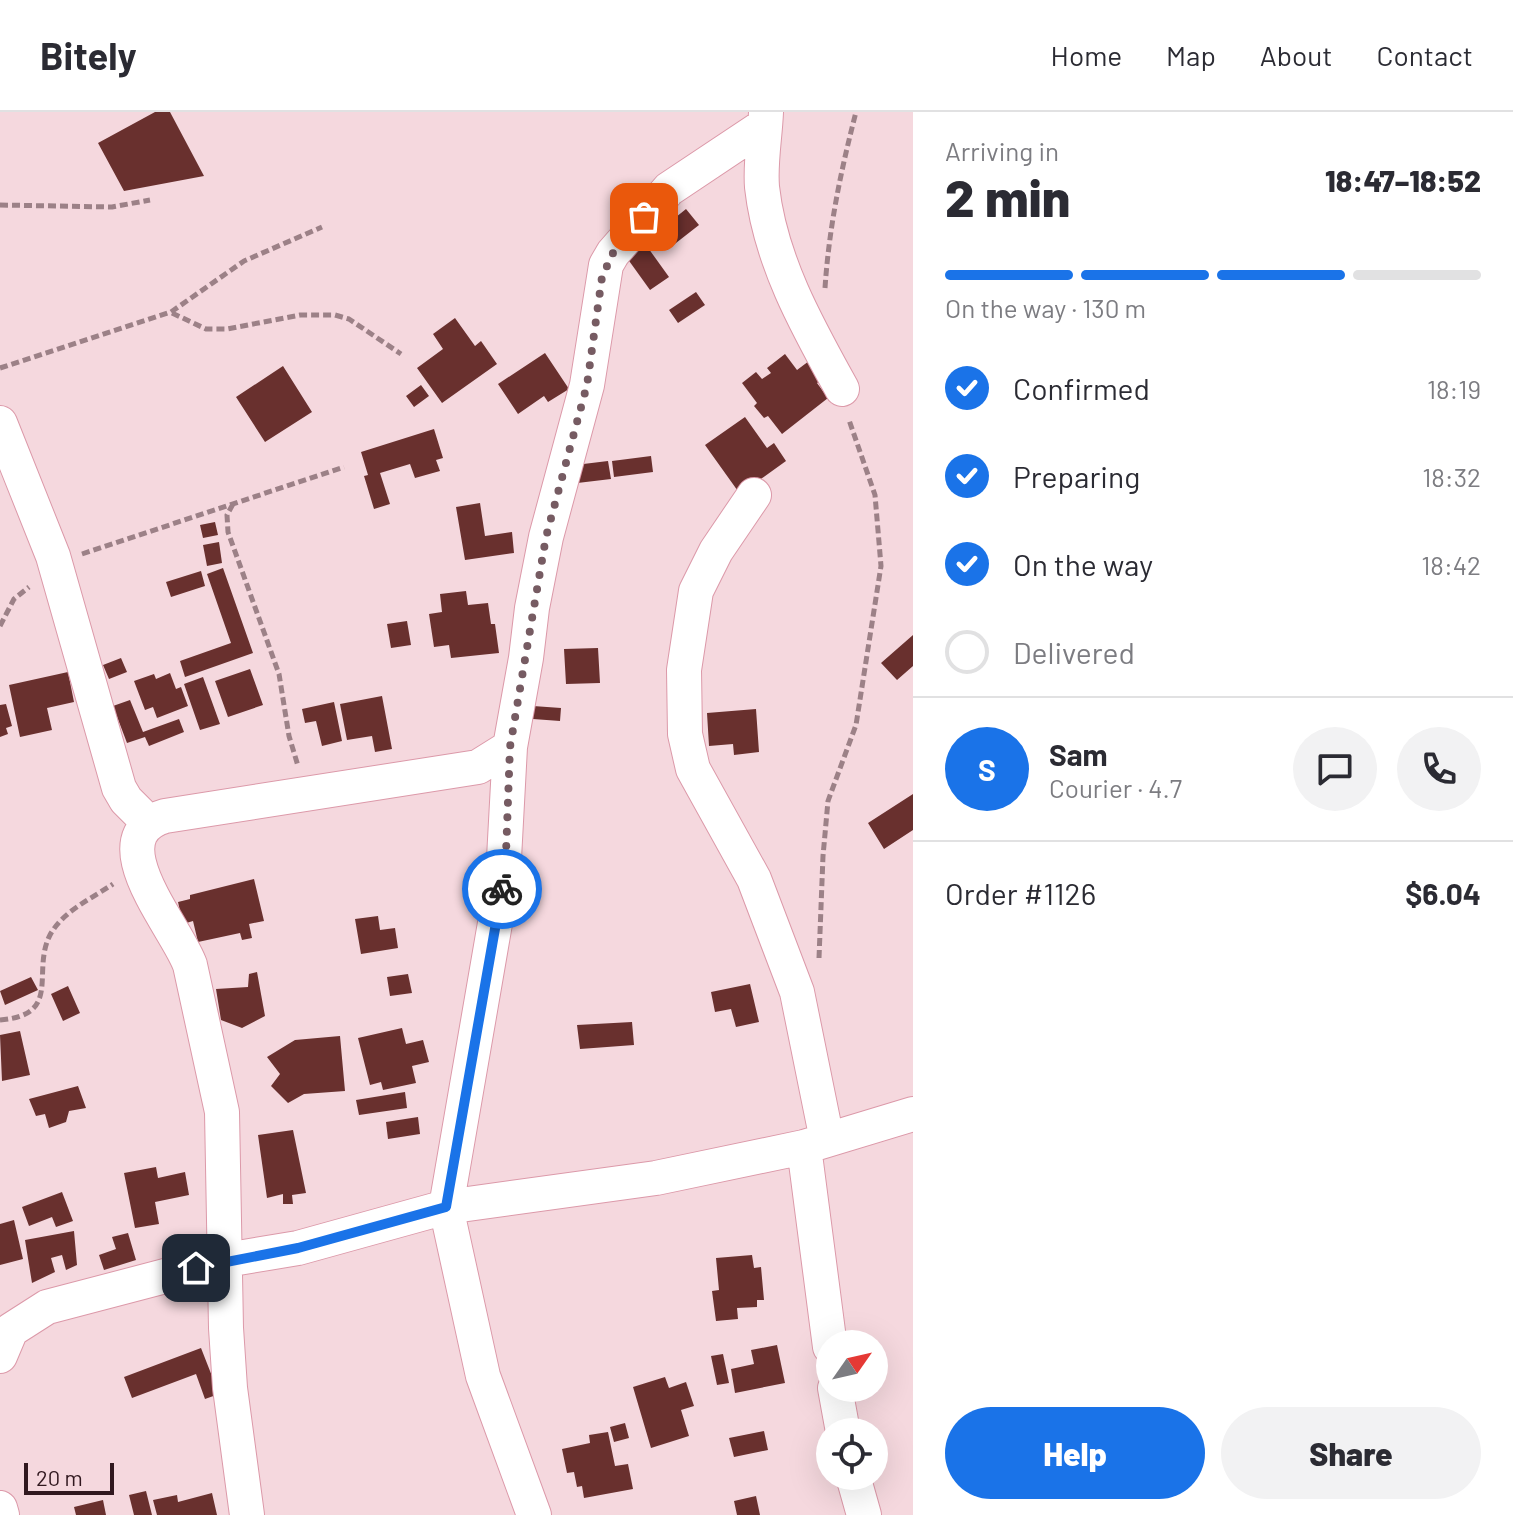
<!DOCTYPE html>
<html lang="en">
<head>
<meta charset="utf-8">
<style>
  body { margin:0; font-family:Barlow,sans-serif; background:#f2f2f3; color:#2b2b33; height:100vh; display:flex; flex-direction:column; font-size:30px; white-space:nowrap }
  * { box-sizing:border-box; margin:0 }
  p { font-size:26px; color:#7c7c81 }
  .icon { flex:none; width:44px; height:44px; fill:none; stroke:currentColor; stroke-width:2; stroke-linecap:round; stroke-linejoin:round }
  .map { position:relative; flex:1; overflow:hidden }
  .sheet { display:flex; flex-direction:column; background:#fff; width:600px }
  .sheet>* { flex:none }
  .needle { width:52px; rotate:56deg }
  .tools { position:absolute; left:816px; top:1218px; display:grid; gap:16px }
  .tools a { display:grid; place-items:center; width:72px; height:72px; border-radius:50%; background:#fff; box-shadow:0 8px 32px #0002; font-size:40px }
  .scale { position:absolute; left:24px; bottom:20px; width:90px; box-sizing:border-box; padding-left:8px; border:4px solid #31181f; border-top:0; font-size:22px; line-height:28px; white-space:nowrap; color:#31181f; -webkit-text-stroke:6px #f5d8de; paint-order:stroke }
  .pin { position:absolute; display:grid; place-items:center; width:68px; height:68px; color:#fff; margin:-34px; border-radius:16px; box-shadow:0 4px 12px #0006 }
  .courier { position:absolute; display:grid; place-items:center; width:80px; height:80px; margin:-40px; border:6px solid #1a73e8; border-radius:50%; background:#fff; color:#222; box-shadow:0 2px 10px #0007 }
  .headline em { font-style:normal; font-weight:800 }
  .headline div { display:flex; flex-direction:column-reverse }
  .headline { display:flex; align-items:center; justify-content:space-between; height:136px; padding:0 32px }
  h1 { font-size:52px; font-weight:800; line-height:60px }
  .bar { display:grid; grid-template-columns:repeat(4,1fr); gap:12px 8px; align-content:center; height:96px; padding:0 32px }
  .bar i { height:10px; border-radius:6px; background:#e1e1e2 }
  .bar .active { background:#1a73e8 }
  .bar p { grid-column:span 4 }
  .line { display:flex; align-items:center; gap:20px; padding:0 32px; border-top:2px solid #e1e1e2 }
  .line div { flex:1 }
  .round { display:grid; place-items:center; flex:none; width:84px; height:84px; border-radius:42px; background:#f2f2f3 }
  ol { padding:0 32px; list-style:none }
  li { display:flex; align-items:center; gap:24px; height:88px }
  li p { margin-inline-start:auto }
  li .icon { padding:8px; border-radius:50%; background:#1a73e8; color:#fff; stroke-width:4 }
  li:last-child { color:#7c7c81 }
  li i { width:44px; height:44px; border:4px solid #e1e1e2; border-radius:50% }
  .action { display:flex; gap:16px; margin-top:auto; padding:16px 32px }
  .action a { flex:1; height:92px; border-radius:48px; background:#1a73e8; color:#fff; font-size:32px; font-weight:800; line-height:92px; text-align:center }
  .action a+a { background:#f2f2f3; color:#2b2b33 }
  header { display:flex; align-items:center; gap:48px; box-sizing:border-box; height:112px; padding:0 40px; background:#fff; border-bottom:2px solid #e1e1e2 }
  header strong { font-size:38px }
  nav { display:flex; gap:44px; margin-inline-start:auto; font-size:28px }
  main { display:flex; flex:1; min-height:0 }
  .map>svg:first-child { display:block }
  .building { fill:#69302e }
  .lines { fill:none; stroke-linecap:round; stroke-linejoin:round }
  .street-casing { stroke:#dc99a9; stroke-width:36 }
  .path { stroke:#9c8187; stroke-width:5; stroke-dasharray:8 4; stroke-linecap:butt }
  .street { stroke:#fff; stroke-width:34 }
  .done { stroke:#765b62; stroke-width:8; stroke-dasharray:0 14.4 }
  .route { stroke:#1a73e8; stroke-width:10 }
</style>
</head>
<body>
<header>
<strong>Bitely</strong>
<nav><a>Home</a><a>Map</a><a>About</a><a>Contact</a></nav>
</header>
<main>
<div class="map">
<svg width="913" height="1403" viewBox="0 0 913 1403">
  <rect width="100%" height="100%" fill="#f5d8de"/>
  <path class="building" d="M155,0H170L204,64L124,79L98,31Z
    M686,97L699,113L667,138L655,122Z
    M646,133L669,165L650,178L627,146Z
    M696,180L705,193L678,211L669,198Z
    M455,206L475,234L481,229L497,252L442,291L417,256L443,237L433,222Z
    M545,241L569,277L548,290L544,284L518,302L498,272Z
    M785,242L797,258L809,249L823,267L817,271L828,286L782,322L768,304L764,306L754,294L757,291L742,271L756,260L762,267L771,261L767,256Z
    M283,254L312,300L265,330L236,285Z
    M421,273L429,284L414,295L406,284Z
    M745,305L767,336L774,331L786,349L740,382L705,333Z
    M434,317L443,346L436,348L440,359L415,366L410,352L380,361L390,392L374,397L364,364L368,363L361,340Z
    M651,344L653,360L614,365L612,349Z
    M608,349L611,367L569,372L567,354Z
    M480,391L485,424L512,420L514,441L465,448L456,395Z
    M215,410L218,423L203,426L200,413Z
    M219,430L222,451L207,454L203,433Z
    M223,456L253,541L185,565L180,549L231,531L207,462Z
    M201,459L205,474L171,485L166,470Z
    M466,479L468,493L488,491L491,512H495L499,541L451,546L449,533L434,535L429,502L442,500L440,482Z
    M407,509L411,533L391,536L387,512Z
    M913,523V554L897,568L881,551Z
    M598,536L600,571L566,572L564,537Z
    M121,546L127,560L109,567L103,553Z
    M250,557L263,593L228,605L215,569Z
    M68,560L74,590L47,596L52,618L20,625L9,573Z
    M170,561L176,577L181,575L188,594L157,606L153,595L145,598L134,569L154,562L156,567Z
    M203,565L220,612L200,618L184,572Z
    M382,584L392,637L375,640L372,624L347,628L340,592Z
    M130,588L143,620L179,607L184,620L149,634L145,625L127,631L113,594Z
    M334,590L342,629L322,634L316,609L305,611L302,597Z
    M6,592L12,614L6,616L8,622L0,625V593Z
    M533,594L561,596L560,609L533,607Z
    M756,597L759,640L734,643L733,632L709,634L707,601Z
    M913,682V718L884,737L868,711Z
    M254,767L264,809L249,812L252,826L242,828L240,821L198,830L193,809L183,812L178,790L190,787V783Z
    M378,804L380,818L395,816L398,836L361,842L355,807Z
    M257,860L265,904L242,916L221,908L216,877L248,875L249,862Z
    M408,862L412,881L390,884L387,865Z
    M31,865L38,878L5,893L0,879Z
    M750,872L759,910L736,915L731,897L715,900L711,880Z
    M68,874L80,901L63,909L51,882Z
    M632,910L634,933L580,937L577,913Z
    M402,916L406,932L423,928L429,950L412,954L416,971L383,978L381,970L370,973L358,926Z
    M20,919L30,963L2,969L0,923Z
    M340,924L345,979L304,982L288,991L271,974L280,962L267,945L295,928Z
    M78,974L86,996L69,999L66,1010L49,1016L45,1002L36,1004L29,987Z
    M405,980L407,996L359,1003L356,988Z
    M418,1005L420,1022L388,1027L386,1010Z
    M293,1018L306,1081L292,1083L293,1092H283V1082L267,1086L258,1023Z
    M156,1055L158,1066L185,1060L189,1083L155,1090L159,1112L135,1116L124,1061Z
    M62,1080L73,1109L56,1115L52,1105L29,1114L22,1095Z
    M14,1108L23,1147L0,1153V1112Z
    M74,1119L77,1153L66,1158L62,1143L51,1146L55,1160L32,1171L25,1128Z
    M128,1121L136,1148L104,1158L99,1143L116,1137L112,1125Z
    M752,1143L754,1156L761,1155L764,1188H757V1195L737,1196L738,1207L716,1209L712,1179L719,1178L716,1146Z
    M777,1233L785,1271L735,1281L731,1257L754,1252L751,1238Z
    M201,1236L219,1282L205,1287L196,1262L132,1286L124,1265Z
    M723,1242L729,1271L717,1273L711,1244Z
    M665,1265L669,1276L686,1270L694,1294L681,1298L689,1324L651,1336L633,1275Z
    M625,1311L629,1326L614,1330L610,1315Z
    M764,1319L768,1338L734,1345L729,1326Z
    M608,1320L615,1354L628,1352L633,1377L584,1386L582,1374L577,1375L574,1360L567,1361L562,1337L590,1331L589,1323Z
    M146,1379L152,1403H134L129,1383Z
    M212,1381L217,1403H157L153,1388L177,1383L178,1390Z
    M756,1384L760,1403H737L734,1389Z
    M103,1388L106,1403H76L74,1395Z"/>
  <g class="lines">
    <g class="street-casing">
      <path id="street" d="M766,0C765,25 760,50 762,75C770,148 807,214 842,277
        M0,311L53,444L119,676L126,688L149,711
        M754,383L716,439L696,479L684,558L685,622L693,657L754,767L797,880L827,1028
        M804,1035L830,1235
        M0,1244L11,1218L47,1195L226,1148L298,1136L446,1095L656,1066L804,1035L913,1002
        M835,1276L843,1320
        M853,1364L864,1403
        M0,1396L2,1403
        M247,1403L230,1276L226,1216L222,1000L190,853C178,817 95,725 165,704L478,655L510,635
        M534,1403L483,1264L446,1095L503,765L510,635L526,546L532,496L546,425L587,273L606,153L613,141L669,77L765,13"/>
    </g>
    <path class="path" d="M0,93L112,95L150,88
      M825,176C829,115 841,58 856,0
      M172,201L206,217H227L300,203H335L349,207L401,242
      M0,256L171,200L244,149L322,115
      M233,392L227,403L228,420L279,562L289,624L298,654
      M82,442L344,355
      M0,514L14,487L29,475
      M819,846L823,744L828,689L856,613L881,454L875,383L849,308
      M0,908C63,903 31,860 50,823C63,799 91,787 113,772"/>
    <use href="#street" class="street"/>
  </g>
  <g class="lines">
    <path class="done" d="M502,777L506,742L510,635L546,425L587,273L602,165L613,141L644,105"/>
    <path class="route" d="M196,1156L298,1136L446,1095L502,777"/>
  </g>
</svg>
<div class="tools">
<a><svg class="needle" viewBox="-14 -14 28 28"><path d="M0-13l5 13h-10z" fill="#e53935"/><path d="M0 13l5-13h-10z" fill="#7c7c81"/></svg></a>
<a><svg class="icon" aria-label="locate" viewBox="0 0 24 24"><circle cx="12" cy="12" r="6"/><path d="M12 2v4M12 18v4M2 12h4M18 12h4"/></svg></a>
</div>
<div class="scale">20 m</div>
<div class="pin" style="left:644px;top:105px;background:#ea580c"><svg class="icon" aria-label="bag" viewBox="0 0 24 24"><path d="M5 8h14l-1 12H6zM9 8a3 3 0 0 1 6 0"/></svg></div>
<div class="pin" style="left:196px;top:1156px;background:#1f2937"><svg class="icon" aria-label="home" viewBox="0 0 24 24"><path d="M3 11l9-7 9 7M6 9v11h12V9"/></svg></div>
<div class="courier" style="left:502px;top:777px"><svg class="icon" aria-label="bike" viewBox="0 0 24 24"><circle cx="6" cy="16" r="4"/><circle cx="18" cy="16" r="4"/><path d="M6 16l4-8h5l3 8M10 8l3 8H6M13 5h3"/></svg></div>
</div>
<section class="sheet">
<div class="headline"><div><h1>2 min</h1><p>Arriving in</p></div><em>18:47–18:52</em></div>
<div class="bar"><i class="active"></i><i class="active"></i><i class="active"></i><i></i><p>On the way · 130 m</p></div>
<ol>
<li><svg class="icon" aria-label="check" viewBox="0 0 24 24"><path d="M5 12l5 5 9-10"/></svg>Confirmed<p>18:19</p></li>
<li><svg class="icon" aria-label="check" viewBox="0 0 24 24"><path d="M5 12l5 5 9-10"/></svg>Preparing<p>18:32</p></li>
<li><svg class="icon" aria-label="check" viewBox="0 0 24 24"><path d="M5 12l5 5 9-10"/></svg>On the way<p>18:42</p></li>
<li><i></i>Delivered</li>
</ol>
<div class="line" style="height:144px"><b class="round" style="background:#1a73e8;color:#fff">S</b><div><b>Sam</b><p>Courier · 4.7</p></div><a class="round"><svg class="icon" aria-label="chat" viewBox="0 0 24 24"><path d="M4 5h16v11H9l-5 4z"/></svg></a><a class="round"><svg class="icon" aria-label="phone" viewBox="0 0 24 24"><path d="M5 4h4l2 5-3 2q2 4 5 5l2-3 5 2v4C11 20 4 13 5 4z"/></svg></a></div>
<div class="line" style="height:104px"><div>Order #1126</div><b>$6.04</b></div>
<div class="action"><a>Help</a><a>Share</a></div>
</section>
</main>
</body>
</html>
